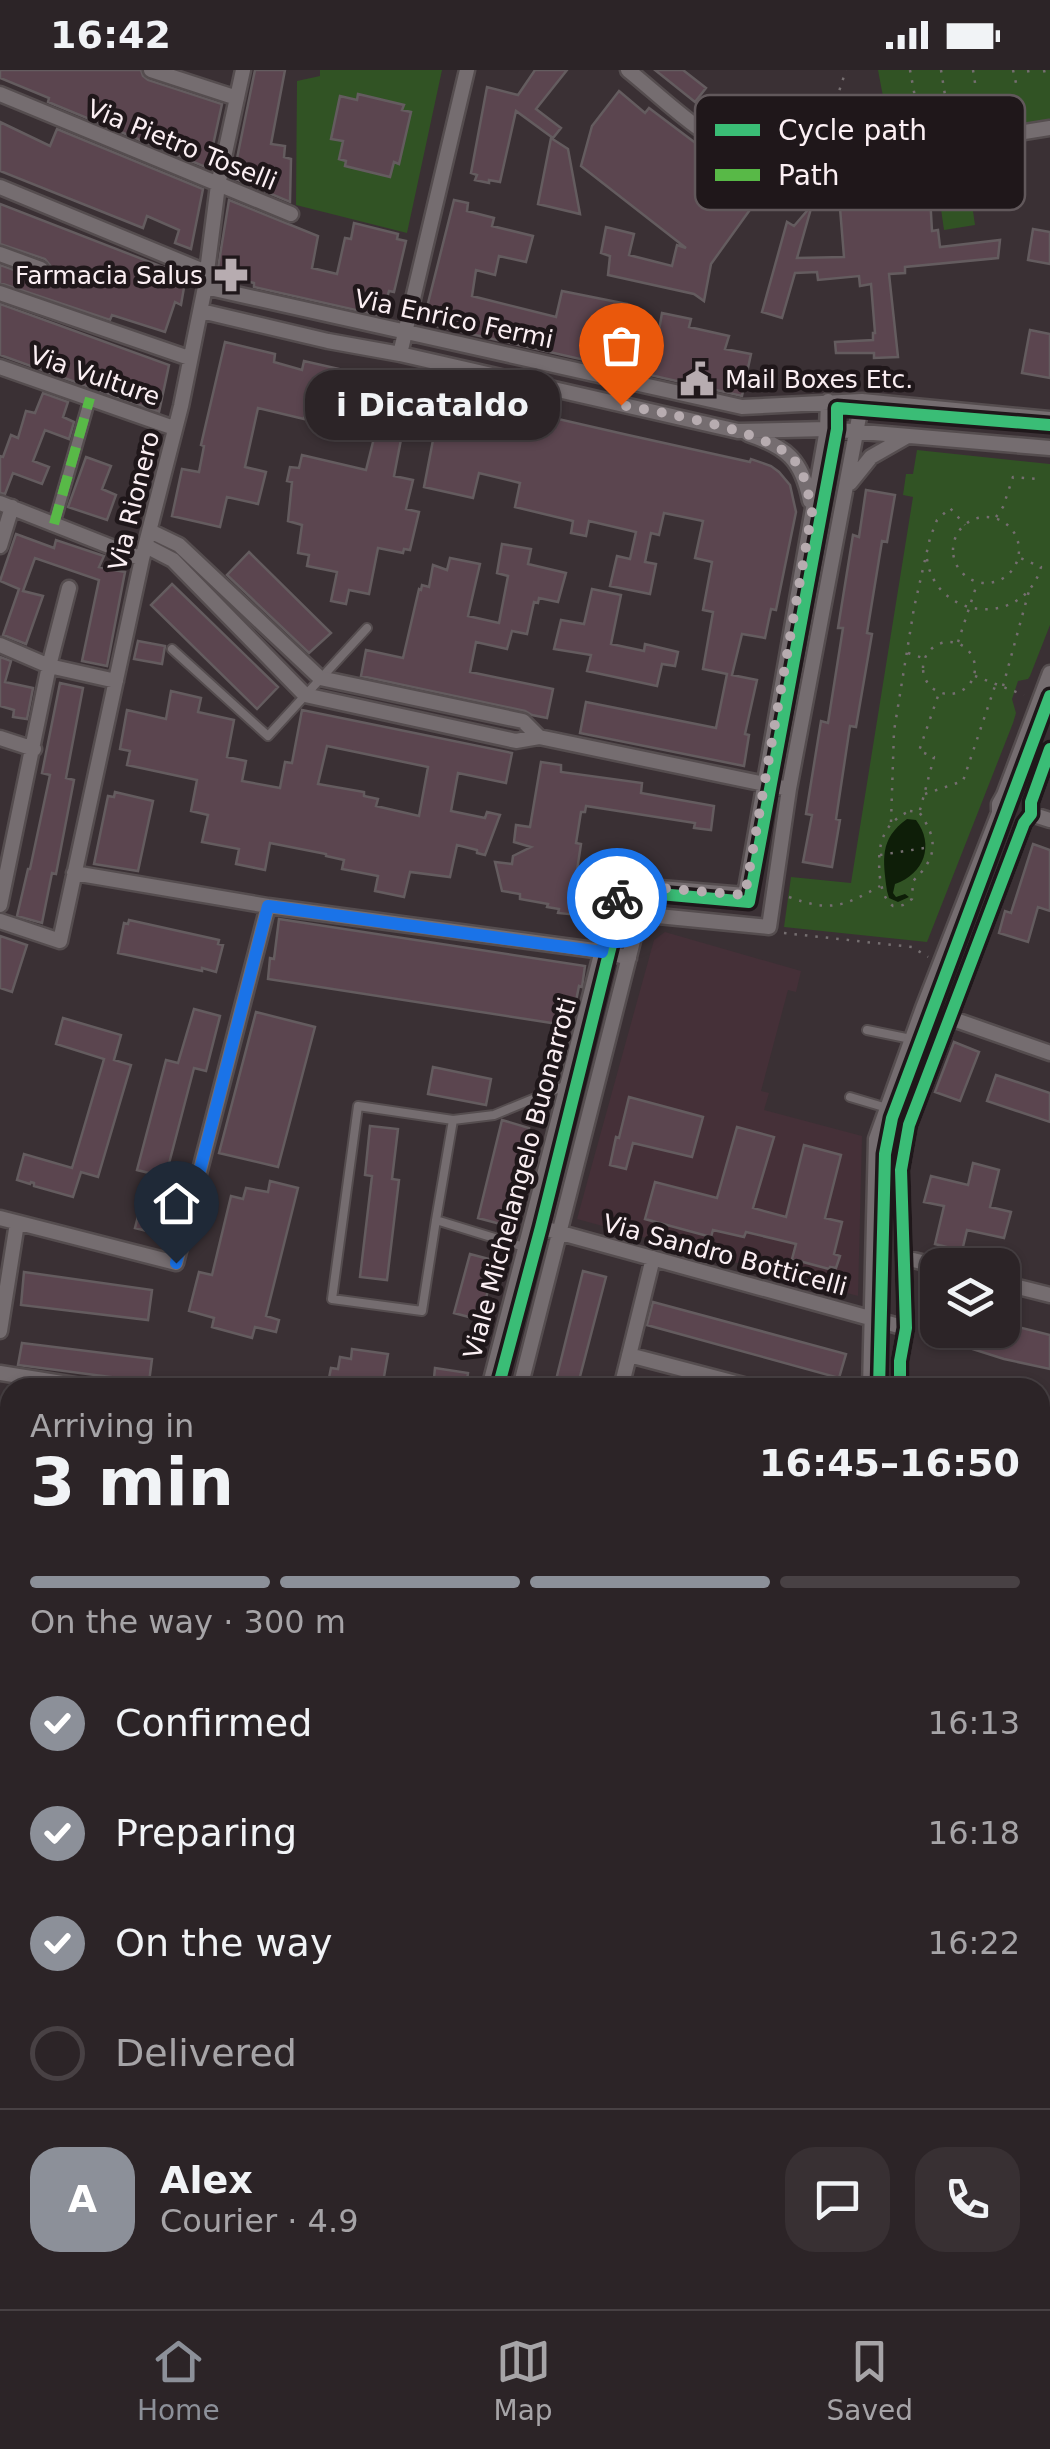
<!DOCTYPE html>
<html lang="en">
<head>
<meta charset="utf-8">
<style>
  body { margin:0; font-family:"DejaVu Sans",sans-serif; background:#383033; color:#f1f3f6; height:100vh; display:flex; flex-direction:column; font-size:38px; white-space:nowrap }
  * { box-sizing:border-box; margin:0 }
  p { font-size:32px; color:#a6a4a7 }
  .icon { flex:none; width:55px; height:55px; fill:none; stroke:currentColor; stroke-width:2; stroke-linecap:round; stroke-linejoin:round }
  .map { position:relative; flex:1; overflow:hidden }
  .details { position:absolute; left:0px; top:1308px; width:1050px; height:932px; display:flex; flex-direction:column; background:#2c2427; border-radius:30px 30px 0 0; box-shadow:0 2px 8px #0004,0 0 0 2px #484144 }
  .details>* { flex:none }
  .controls { position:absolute; left:920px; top:1178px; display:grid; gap:20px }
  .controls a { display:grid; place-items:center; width:100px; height:100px; border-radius:20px; background:#2c2427; box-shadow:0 2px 8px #0004,0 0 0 2px #484144; font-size:50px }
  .pin { position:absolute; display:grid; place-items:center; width:85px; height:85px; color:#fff; margin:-102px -42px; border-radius:50% 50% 50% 0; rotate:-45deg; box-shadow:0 0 10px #0007 }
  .pin .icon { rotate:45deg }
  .courier { position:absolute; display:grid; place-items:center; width:100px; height:100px; margin:-50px; border:8px solid #1a73e8; border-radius:50%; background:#fff; color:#222; box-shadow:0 2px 12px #0007 }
  .bubble { position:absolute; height:70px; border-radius:30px; background:#2c2427; box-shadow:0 2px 8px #0004,0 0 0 2px #484144; font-size:32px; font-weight:700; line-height:70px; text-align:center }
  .overview em { font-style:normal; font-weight:700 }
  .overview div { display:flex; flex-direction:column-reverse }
  .overview { display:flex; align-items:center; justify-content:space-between; height:170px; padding:0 30px }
  h1 { font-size:65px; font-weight:700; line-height:75px }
  .bar { display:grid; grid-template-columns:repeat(4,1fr); gap:15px 10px; align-content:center; height:120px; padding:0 30px }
  .bar i { height:12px; border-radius:8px; background:#484144 }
  .bar .active { background:#8c9099 }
  .bar p { grid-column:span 4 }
  .line { display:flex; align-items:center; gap:25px; padding:0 30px; border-top:2px solid #484144 }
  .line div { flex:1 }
  .round { display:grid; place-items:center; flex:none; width:105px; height:105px; border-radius:30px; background:#383033 }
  ol { padding:0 30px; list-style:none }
  li { display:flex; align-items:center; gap:30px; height:110px }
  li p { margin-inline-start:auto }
  li .icon { padding:10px; border-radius:50%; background:#8c9099; color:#fff; stroke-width:4 }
  li:last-child { color:#a6a4a7 }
  li i { width:55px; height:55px; border:5px solid #484144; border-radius:50% }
  .status { display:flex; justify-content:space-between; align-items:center; height:70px; padding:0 50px; background:#2c2427; direction:ltr }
  .status svg { height:28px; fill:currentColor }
  .menu { display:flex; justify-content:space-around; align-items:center; height:140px; border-top:2px solid #484144; background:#2c2427; font-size:28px; color:#a6a4a7 }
  .menu a { display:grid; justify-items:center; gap:5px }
  .menu .active { color:#8c9099 }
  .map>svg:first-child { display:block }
  .built { fill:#453038 }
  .green { fill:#315324 }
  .water { fill:#0e1e08 }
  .building { fill:#5b454f; stroke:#645c5f; stroke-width:2.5; fill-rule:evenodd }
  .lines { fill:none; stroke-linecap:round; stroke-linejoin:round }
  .tertiary-tunnel { stroke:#574d51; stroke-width:18; stroke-dasharray:18 9; stroke-linecap:butt }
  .service-casing { stroke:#554d4f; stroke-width:12 }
  .pedestrian-casing { stroke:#554d4f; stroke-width:15 }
  .minor-casing { stroke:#554d4f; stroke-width:19 }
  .tertiary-casing { stroke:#554d4f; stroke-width:22 }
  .path { stroke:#756e70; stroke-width:2.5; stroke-dasharray:2.5 8; stroke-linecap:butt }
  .service { stroke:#756d70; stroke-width:8 }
  .pedestrian { stroke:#756d70; stroke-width:10 }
  .minor { stroke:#756d70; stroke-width:14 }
  .tertiary { stroke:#756d70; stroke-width:18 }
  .quiet { stroke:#58b947; stroke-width:10; stroke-dasharray:20 10; stroke-linecap:butt }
  .cycleway-casing { stroke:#1f171a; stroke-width:19 }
  .cycleway { stroke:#3abd76; stroke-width:12 }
  .done { stroke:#b7acb0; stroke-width:10; stroke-dasharray:0 18 }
  .route { stroke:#1a73e8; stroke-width:12 }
  .labels { text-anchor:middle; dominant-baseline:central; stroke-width:9; stroke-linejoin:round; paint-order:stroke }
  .street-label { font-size:25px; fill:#fbeff3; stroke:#1f171a }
  .poi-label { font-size:25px; fill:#fbeff3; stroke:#1f171a; text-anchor:end }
  .key { fill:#1f171a; stroke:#61585b; stroke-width:2.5 }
  .key-label { font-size:28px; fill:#fbeff3 }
</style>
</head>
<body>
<div class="status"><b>16:42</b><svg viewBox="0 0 49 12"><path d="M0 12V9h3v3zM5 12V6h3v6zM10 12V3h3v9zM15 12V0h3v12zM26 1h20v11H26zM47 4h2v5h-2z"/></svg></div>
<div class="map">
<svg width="1050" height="2239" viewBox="0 0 1050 2239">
  <rect width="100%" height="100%" fill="#3a3034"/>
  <path class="built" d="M665,862L801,901L796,922L788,920L761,1021L769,1023L764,1040L862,1066L858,1226L577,1149L654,870Z
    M0,1526L10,1528V1710H0Z"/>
  <path class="green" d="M320,0H442L407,163L296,135L297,11L320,6Z
    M878,0H1050V49L885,76L878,38L885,37Z
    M968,106L975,155L944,160L937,111Z
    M917,380L1050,394V555L1030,606L1028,609L1018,611L1012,629L1016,643L1013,653L927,872L784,857L791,807L851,813L913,427L903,425L906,404H913Z
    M0,2153H10V2230H399V2239H0Z"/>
  <path class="water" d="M907,749L916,750C935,775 924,804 895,814L893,823L896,827L905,824L909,827L898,832L889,828L887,821C883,790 879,769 907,749Z"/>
  <path class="building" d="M0,0H141L143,6L148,10L222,34L208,98L48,32L49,28L0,8Z
    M255,0H285L271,74L285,76L284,87L291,89L290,132L233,108Z
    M535,0H567L536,39L561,58L553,68L516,41L500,112L489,110V113L475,110L477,105L471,103L487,17L518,25Z
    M655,0H683L706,18L695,32Z
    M619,21L645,43L649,38L762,123L711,194L704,231L694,224L608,205L610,186L601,183L606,157L634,164L629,185L672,196L677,175L686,178L581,96L592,56Z
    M358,24L404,35L402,40L411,42L399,94L394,92L390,107L345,96L346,91L339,89L343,71L331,69L340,26L357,30Z
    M0,52L50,76L57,59L203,119L191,179L175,173L179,160L147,146L143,158L0,101Z
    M551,68L568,79L580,144L538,134Z
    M930,126L932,161L938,160L940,177L1000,170L998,188L905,197V203L889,204L898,287L874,288V283H836L835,272L873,270V263H875L871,214L860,216L859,206L818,210L817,202L795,203L782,248L762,242L787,152L794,156L812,135L797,188L844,187L840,138Z
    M229,130L318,166L312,198L337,204L345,168L351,169L354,153L398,164L397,169L406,171L394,222L389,221L382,246L254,217V213L217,204Z
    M454,130L468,133L467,141L494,148L492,156L533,166L526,192L499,186L495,205L476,200L472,226L556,247L562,221L627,234L622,254L659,260L662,243L691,249L689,257L729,266L725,279L751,284L742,326L423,253Z
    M0,134L186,206L181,235L175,232L165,262L112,245L110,250L0,213V195L42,210L48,206L52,198L45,189L0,174Z
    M1033,159L1050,162V194L1028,190Z
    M0,234L169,295L159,342L0,285Z
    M1030,260L1050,264V308L1022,303Z
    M225,272L275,284L274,292L302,300L304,291L628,365L750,392L751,389L771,396L779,402L790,415L796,442L776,540L771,539L765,568L742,564L732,605L757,610L745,664L749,665L744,696L580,663L586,632L716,658L727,604L703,599L713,542L703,540L712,492L695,488L703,451L664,443L659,465L651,463L645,492L656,494L650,524L610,516L617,486L630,489L636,462L589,451L586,466L571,463L573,451L515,437L520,413L479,403L473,428L424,417L434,365L403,359L394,406L413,410L406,439L419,442L410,480L404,479L403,483L378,478L369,524L349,520L346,534L331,531L337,502L307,496L309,485L298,483L302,455L288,451L292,412L287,411L290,397L299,398L302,385L366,400L374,368L333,359L337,344L307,339L304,349L258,338L245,397L266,402L258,434L227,427L220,457L172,446L182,399L199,402L204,376L201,375Z
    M43,323L68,332L63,347L74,352L69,369L45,360L33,391L49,397L42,414L13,403L5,424L0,423V386L3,387L11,365L18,368L26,341L35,343Z
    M86,387L111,396L102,419L116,425L107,450L68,437Z
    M866,420L895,425L887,472L882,471L867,563L872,564L856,657L850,656L836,749L840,750L832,797L803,792L812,745L806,744L821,651L828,653L843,558H838L853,465L859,467Z
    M16,464L54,478L56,470L104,486L99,497L125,502L107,596L82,591L99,510L35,488L23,521L43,526L26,574L3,565L19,519L0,511Z
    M502,474L531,479L528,494L566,503L558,532L539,528L538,533L534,532L527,564L512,561L507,579L476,572L470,602L553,619L547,648L532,645L525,641L361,606L366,580L403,588L419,519L421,520L422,515L429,517L433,495L447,500L450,488L480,494L468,546L499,553L508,506L497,503Z
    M249,482L331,563L309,583L227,505Z
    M172,514L278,617L257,639L151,535Z
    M592,519L621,525L611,574L644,581L645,574L678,582L675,596L662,594L657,616L587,601L591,585L554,579L561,550L584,554Z
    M138,571L165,576L162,594L134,589Z
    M0,587L11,591L5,612L33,618L27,649L13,647L14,640L0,636Z
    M60,613L83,618L66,708L74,710L56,804L52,803L42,853L17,846L28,799H30L50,705L42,703Z
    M171,621L201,628L198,642L234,650L227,687L246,691L242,711L280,718L285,692L292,693L302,640L512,683L506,713L458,703L451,741L485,748L487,742L500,745L485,785L477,783V780L457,775L450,807L410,802L404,827L375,821L378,806L342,799L344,790L326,786V784L270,773L265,800L236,794L239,779L202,772L208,745L191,741L197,710L127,695L130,681L120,679L127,640L166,649ZM327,676L428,697L419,746L376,736L378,729L364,726V722L318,714Z
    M541,692L561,695V702L642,713L641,723L714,736L711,760L694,758L695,753L586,736L585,742H581L576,773L581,774L575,814L583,815L578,845L558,843L559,839L547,837L548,834L520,829V824L502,821L495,792L512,794L513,786L531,777L514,772L516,755L530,757Z
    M115,722L153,731L138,801L94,794L108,726L114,727Z
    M1033,774L1050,780V841L1038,837L1028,872L999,863L1005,841L1011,843Z
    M279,849L585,896L582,917L579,916L571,956L268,909L270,888L274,889Z
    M129,850L219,870L218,874L223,875L216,902L202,898V901L118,883L124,853L128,854Z
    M0,866L27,875L12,922L0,918Z
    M194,939L220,946L206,1001L194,998L166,1105L178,1108L163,1165L135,1158L149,1103L137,1100L166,990L178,993Z
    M256,942L315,957L278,1097L219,1083Z
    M63,948L121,965L114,990L131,995L98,1107L81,1102L73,1127L34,1116V1113L31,1112L30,1114L17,1110L24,1084L72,1098L104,989L56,974Z
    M954,972L979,982L960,1031L935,1022Z
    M433,997L491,1009L486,1035L428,1024Z
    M996,1005L1050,1023V1052L987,1031Z
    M629,1027L703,1047L692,1087L633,1073L626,1099L610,1095L616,1067L619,1068Z
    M502,1050L529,1058L504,1155L478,1148Z
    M370,1056L398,1059L392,1109L399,1110L387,1210L360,1207L372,1106L365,1105Z
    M737,1057L774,1067L753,1138L786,1147L804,1075L841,1085L825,1148L842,1152L834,1184L840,1186L836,1198L830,1197L829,1199L792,1189L796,1174L746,1162L744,1167L713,1160L711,1167L645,1149L655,1112L717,1128Z
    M973,1093L999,1100L990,1137L1011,1142L1004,1168L967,1160L962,1181L935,1174L944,1136L924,1132L931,1106L968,1115Z
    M270,1111L298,1118L266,1246L279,1250L276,1262L255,1257L252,1268L212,1257L214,1248L189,1241L199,1202L212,1205L231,1126L243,1129L246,1118L268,1122Z
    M470,1184L496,1191L480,1250L454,1243Z
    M583,1201L606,1207L577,1318H554Z
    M24,1202L152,1220L148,1250L21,1235Z
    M653,1232L846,1284L839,1308L647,1255Z
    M1002,1253L1050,1265V1299L1004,1289L966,1277L968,1271L943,1265V1260H1002Z
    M22,1273L152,1289L149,1312L18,1295Z
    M352,1279L388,1284L382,1318H327L331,1298L338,1299L340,1287L351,1289Z
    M435,1298L468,1303L466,1318H433Z"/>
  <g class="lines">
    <path class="tertiary-tunnel" d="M1040,1942H1050"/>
    <g class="service-casing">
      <path id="service" d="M172,579L268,666L367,558
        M867,960L911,969
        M850,1027L887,1038
        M436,1150L453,1050
        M524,1177L436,1150L422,1241L332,1229L358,1036L453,1050L494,1045L567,1015"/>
    </g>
    <g class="pedestrian-casing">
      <path id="pedestrian" d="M54,454L90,328"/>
    </g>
    <g class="minor-casing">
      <path id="minor" d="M151,0L237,28
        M628,0C664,29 707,73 752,87C773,93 794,94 816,95L1050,58
        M0,24L291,144
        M0,117L206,202
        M0,184L41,199
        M205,217L742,337L862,331L1050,349
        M0,223L189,288
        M201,241L328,271L400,284L738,361L827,359L1050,378
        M400,284L467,0
        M0,297L174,358
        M748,364C787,377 802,390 810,431
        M850,413L871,387L906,367
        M0,433L142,489
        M150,461L179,475L320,608L523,651L539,667
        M0,476L12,437
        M146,476L173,490L305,625L516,671L539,667L789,719
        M0,575L49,596L116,611
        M0,668L34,679
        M1031,744L1050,750
        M74,803L268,836L602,881L629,888
        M0,835L49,596L69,518
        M0,851L60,871L142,489L181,336L205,217L218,115L243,0
        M922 945a14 14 0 1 1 28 0a14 14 0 1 1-28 0Z
        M950,948L1050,983
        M0,1148L176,1193L268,836
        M532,1155L906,1258
        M905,1188L938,1196
        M1002,1213L1050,1225
        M0,1261L17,1153
        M629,1285L755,1318
        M0,1303L93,1318
        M489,1318L614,834L622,820L636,816L745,825L827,359L828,331
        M520,1318L635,863C641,851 646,848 658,846L769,857L789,719L862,331
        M621,1318L653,1188
        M870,1318L876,1069L923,938L999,743V734L1004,725L1050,603
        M900,1318V1291L906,1258L901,1100L909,1055L1024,753L1031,744V732L1050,679
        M0,1350L10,1351
        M1040,1682H1050
        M0,1726H10
        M804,2235L1050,2233
        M735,2239L737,2230"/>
    </g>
    <g class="tertiary-casing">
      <path id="tertiary" d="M0,1424L10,1427
        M0,1445L10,1447
        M1040,1579L1050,1581
        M1040,1609L1050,1612
        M0,1933H10
        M0,1960H10
        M1040,1962H1050"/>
    </g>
    <path class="path" d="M910,0L915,27
      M941,0L945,25
      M973,0L976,19
      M1013,0L1016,13
      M1028,0L1030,10
      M1044,0L1046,9
      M820,80L846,0
      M996,447L1003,437L1013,407L1038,409
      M953 480a33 33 0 1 1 66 0a33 33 0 1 1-66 0Z
      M927,489C936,551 1024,558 1041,497L1018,487
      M958,572L977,514
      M923 598a26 26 0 1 1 52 0a26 26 0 1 1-52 0Z
      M908,583L923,588
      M975,606L1024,625
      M1003,616L1029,521
      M925,724L963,711L996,613
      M920,740L934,687L919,681L939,623
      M910,741L919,742C939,770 937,788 913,811L912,829L903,835L893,836C884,829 882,820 880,808C877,779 880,754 910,741Z
      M891,752L894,661L914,538L930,468L937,450L950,438L965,455
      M880,785L931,777
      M789,827C830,842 843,837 880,816
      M784,863L912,877L928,887
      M0,2187H10
      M0,2195L10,2190
      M33,2230L34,2233
      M70,2230L82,2239
      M0,2233L10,2227
      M103,2239L104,2230
      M122,2239L126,2230
      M284,2239V2230
      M301,2239L313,2230"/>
    <use href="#service" class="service"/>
    <use href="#pedestrian" class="pedestrian"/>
    <use href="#minor" class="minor"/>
    <use href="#tertiary" class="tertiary"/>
    <path class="quiet" d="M54,454L90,328"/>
    <g class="cycleway-casing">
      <path id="cycleway" d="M498,1318L541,1157L619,843L625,828L637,822L749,832L837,359V338L1050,355
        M879,1318L885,1084L892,1048L1050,626
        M900,1318V1291L906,1258L901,1100L909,1055L1024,753L1031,744V732L1050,679"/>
    </g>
    <use href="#cycleway" class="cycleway"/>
  </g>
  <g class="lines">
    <path class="done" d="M617,828L622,820L636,816L745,825L812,442C808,424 806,404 794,390C771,361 660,342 621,335"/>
    <path class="route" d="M176,1193L268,836L602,882L608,854L617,828"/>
  </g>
  <defs>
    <g id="pharmacy-bare" transform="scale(2.7)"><path d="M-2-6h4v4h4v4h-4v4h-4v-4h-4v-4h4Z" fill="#b7acb0" stroke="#1f171a" stroke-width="2.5" paint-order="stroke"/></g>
    <g id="civic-bare" transform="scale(2.7)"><path d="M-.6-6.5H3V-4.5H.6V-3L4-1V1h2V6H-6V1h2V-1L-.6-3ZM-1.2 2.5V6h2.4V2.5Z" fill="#b7acb0" stroke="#1f171a" stroke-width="2.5" paint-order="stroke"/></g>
  </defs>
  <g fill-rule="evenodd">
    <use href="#pharmacy-bare" x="231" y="205"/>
    <use href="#civic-bare" x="697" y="309"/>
  </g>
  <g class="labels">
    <g class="street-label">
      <text transform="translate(182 75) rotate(22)">Via Pietro Toselli</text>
      <text transform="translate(454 249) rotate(12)">Via Enrico Fermi</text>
      <text transform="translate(95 306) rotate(19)">Via Vulture</text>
      <text transform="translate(134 431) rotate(-76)">Via Rionero</text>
      <text transform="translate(520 1108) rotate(-75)">Viale Michelangelo Buonarroti</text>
      <text transform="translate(725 1185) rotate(15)">Via Sandro Botticelli</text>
    </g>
    <g class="poi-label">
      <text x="203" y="205">Farmacia Salus</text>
      <text x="725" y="309" text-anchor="start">Mail Boxes Etc.</text>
    </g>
  </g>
  <rect x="695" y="25" width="330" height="115" rx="15" class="key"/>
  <rect x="715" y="54" width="45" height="12" fill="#3abd76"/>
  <rect x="715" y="99" width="45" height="12" fill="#58b947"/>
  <g class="key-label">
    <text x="778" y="70">Cycle path</text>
    <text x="778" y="115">Path</text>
  </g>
</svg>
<div class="controls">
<a><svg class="icon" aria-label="layers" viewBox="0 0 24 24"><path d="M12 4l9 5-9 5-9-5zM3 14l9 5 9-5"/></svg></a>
</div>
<div class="pin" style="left:621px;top:335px;background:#ea580c"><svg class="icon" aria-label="bag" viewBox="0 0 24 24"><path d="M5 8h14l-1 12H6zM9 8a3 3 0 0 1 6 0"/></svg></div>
<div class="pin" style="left:176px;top:1193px;background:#1f2937"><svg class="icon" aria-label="home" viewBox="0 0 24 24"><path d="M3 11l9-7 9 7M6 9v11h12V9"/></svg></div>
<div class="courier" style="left:617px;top:828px"><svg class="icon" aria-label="bike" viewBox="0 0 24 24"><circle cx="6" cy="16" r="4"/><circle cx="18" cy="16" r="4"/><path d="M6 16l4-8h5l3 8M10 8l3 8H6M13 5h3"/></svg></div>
<div class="bubble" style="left:305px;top:300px;width:255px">i Dicataldo</div>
<section class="details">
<div class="overview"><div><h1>3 min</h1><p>Arriving in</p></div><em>16:45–16:50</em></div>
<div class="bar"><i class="active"></i><i class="active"></i><i class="active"></i><i></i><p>On the way · 300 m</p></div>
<ol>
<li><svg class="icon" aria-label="check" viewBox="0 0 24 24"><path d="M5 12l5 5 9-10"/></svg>Confirmed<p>16:13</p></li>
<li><svg class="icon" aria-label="check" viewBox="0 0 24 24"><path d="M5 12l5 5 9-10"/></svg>Preparing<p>16:18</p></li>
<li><svg class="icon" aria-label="check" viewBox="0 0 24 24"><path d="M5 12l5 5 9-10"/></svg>On the way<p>16:22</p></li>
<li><i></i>Delivered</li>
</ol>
<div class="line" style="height:180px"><b class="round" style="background:#8c9099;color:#fff">A</b><div><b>Alex</b><p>Courier · 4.9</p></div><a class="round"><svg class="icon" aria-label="chat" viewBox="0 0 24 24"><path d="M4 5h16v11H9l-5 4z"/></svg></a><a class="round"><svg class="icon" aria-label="phone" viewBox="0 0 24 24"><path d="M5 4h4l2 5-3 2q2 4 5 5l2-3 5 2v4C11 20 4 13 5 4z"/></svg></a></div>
</section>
</div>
<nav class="menu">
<a class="active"><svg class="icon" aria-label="home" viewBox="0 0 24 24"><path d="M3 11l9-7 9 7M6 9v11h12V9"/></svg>Home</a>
<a><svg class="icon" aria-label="map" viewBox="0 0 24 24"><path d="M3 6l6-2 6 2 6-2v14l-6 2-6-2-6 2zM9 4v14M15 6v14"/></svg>Map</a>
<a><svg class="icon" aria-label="saved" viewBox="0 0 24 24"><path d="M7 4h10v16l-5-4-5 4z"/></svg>Saved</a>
</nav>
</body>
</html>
